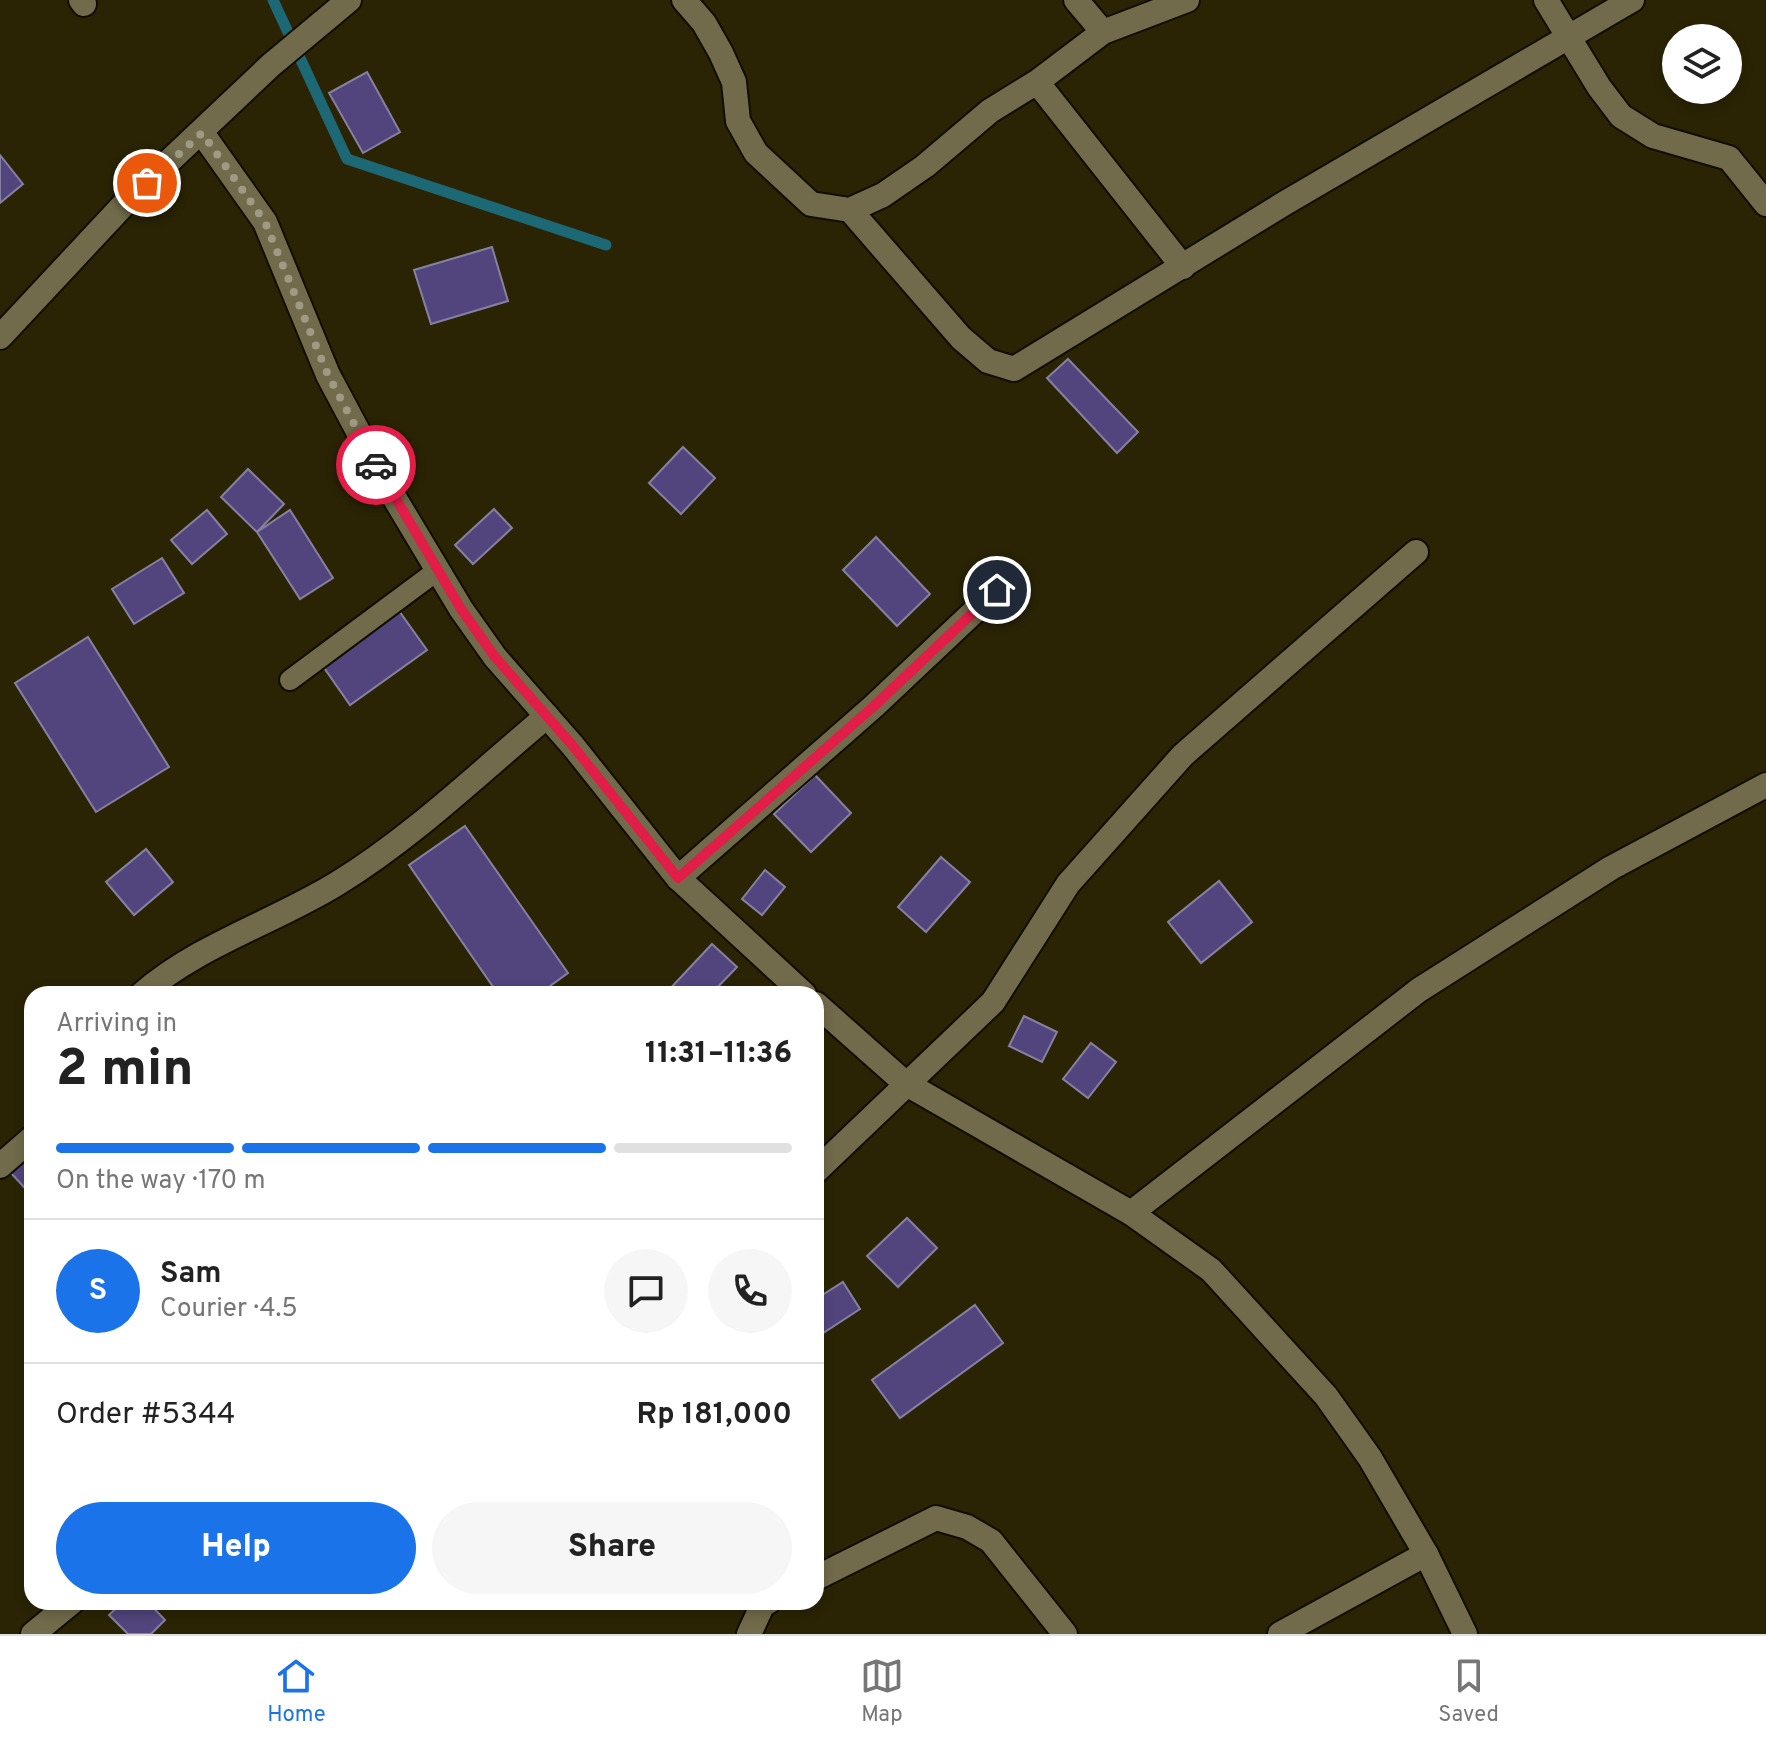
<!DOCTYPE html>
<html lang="en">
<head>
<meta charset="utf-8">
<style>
  body { margin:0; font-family:Overpass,sans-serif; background:#f6f6f6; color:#222; height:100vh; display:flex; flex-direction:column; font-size:30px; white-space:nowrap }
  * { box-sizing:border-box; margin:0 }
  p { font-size:26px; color:#767676 }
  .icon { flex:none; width:44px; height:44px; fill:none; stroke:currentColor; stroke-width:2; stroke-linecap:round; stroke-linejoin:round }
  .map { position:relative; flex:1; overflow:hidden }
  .sheet { position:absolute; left:24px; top:986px; width:800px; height:624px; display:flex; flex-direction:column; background:#fff; border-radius:24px; box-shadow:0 4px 12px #0003 }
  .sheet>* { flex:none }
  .controls { position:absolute; left:1662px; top:24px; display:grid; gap:16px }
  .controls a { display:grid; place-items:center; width:80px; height:80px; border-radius:50%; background:#fff; box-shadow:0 4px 12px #0003; font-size:40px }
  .pin { position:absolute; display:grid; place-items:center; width:68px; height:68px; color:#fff; margin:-34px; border:4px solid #fff; border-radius:50%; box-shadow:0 2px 8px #0007 }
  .courier { position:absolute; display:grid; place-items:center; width:80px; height:80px; margin:-40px; border:6px solid #e11d48; border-radius:50%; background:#fff; color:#222; box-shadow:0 2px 10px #0007 }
  .head em { font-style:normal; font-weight:800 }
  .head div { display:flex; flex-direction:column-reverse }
  .head { display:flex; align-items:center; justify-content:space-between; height:136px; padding:0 32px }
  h1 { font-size:52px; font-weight:800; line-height:60px }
  .bar { display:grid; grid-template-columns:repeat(4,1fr); gap:12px 8px; align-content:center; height:96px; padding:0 32px }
  .bar i { height:10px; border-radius:6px; background:#e0e0e0 }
  .bar .active { background:#1a73e8 }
  .bar p { grid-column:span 4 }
  .line { display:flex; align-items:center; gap:20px; padding:0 32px; border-top:2px solid #e0e0e0 }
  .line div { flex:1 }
  .round { display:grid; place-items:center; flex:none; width:84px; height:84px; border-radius:42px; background:#f6f6f6 }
  .action { display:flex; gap:16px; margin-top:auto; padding:16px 32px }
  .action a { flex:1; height:92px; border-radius:48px; background:#1a73e8; color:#fff; font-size:32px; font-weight:800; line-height:92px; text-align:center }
  .action a+a { background:#f6f6f6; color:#222 }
  .dock { display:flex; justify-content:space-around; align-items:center; height:112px; border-top:2px solid #e0e0e0; background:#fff; font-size:22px; color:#767676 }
  .dock a { display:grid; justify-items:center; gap:4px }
  .dock .active { color:#1a73e8 }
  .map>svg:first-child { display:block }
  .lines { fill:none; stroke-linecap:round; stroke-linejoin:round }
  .stream { stroke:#1d6875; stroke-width:11 }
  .building { fill:#52457d; stroke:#8781a1; stroke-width:2 }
  .lane-casing { stroke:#110d00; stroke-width:24 }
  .street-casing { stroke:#110d00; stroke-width:28 }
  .secondary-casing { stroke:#110d00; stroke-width:28 }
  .lane { stroke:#716b4b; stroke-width:20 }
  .street { stroke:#716b4b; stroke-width:24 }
  .secondary { stroke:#716b4b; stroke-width:24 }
  .done { stroke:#9e9a83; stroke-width:8; stroke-dasharray:0 14.4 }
  .route { stroke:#e11d48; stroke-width:10 }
</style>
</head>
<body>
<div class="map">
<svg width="1766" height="1634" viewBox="0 0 1766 1634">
  <rect width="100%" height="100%" fill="#2a2405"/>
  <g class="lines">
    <path class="stream" d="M273,0L347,159L606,245"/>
  </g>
  <path class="building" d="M367,72L400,132L363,153L329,93Z
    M0,155L23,184L0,203Z
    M492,247L508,301L431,324L414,270Z
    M1068,359L1138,432L1117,453L1047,378Z
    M683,447L715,478L681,514L649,483Z
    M248,469L284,504L257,532L221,497Z
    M494,509L512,528L473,564L455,545Z
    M207,510L227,534L192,564L171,540Z
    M290,510L333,578L300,599L257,532Z
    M876,537L930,594L897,626L843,570Z
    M162,558L184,593L134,624L112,589Z
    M397,608L427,650L350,705L320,662Z
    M88,637L169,767L96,812L15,683Z
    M815,775L851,813L811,852L774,814Z
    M465,826L568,973L539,994H498L409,865Z
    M146,849L173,882L134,915L106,882Z
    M941,857L970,882L926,932L898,907Z
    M765,870L785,887L762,915L742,899Z
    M1219,881L1252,922L1201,963L1168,922Z
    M712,944L737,967L711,994H665Z
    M1024,1016L1057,1032L1042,1062L1009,1046Z
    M1091,1043L1116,1062L1088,1098L1063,1079Z
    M31,1155L32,1156V1196L11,1173Z
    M907,1218L937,1248L898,1287L867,1256Z
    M843,1282L860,1309L820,1335L816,1329V1299Z
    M975,1305L1003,1343L900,1418L872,1380Z
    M123,1602H148L165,1620L151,1634H128L109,1615Z"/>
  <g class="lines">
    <g class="lane-casing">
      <path id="lane" d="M290,680L438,570"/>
    </g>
    <g class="street-casing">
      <path id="street" d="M81,0L84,4
        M684,0L704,23L721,53L734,82L738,121L756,153L811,204L850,210L883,195L925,166L990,111L1037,82L1103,32L1187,0
        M1076,0L1103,32
        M1546,0L1599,87L1621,116L1653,136L1729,158L1766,204
        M1037,82L1183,267
        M850,210L961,338L988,361L1014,369L1285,203L1632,0
        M678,878L874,706L997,590
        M142,994C198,945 275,922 338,883C413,837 479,773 547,716
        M0,1166L32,1138
        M816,1171L993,1002L1068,884L1183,755L1416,552
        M1131,1213L1419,990L1611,868L1766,785
        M816,1578L936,1518L967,1527L991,1541L1065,1634
        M33,1634L72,1602
        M749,1634L763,1604L768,1602
        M1280,1634L1426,1554"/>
    </g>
    <g class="secondary-casing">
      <path id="secondary" d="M202,133L265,222L328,375L385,482L461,609L495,657L573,746L678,878L804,994
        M0,337L128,200L271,65L349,0
        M816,1004L905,1083L1131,1213L1211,1270L1326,1396L1370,1458L1426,1554L1465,1634"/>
    </g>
    <use href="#lane" class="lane"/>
    <use href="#street" class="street"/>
    <use href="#secondary" class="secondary"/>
  </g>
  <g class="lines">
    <path class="done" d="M147,183L202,133L265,222L328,375L376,465"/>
    <path class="route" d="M376,465L461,609L495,657L573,746L678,878L874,706L997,590"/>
  </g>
</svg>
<div class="controls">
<a><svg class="icon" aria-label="layers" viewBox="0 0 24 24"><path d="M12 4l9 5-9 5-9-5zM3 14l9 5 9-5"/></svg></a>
</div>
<div class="pin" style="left:147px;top:183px;background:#ea580c"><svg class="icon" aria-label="bag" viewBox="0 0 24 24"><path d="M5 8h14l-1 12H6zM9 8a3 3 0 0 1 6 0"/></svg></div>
<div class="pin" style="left:997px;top:590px;background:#1f2937"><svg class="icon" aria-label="home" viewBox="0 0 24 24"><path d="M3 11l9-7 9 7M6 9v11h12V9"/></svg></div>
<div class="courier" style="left:376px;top:465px"><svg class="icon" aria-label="car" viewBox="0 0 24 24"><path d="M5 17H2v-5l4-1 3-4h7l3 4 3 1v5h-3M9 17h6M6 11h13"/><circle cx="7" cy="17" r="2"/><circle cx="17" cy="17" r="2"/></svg></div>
<section class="sheet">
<div class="head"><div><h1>2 min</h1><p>Arriving in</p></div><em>11:31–11:36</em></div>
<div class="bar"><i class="active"></i><i class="active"></i><i class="active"></i><i></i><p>On the way · 170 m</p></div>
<div class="line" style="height:144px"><b class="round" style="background:#1a73e8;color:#fff">S</b><div><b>Sam</b><p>Courier · 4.5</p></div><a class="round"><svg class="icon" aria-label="chat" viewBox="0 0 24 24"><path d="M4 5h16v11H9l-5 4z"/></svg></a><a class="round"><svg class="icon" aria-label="phone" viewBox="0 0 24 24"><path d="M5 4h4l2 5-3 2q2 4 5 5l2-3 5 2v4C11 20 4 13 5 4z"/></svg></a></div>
<div class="line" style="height:104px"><div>Order #5344</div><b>Rp 181,000</b></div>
<div class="action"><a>Help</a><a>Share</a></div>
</section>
</div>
<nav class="dock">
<a class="active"><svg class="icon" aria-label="home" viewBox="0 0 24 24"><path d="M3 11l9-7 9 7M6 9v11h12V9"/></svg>Home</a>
<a><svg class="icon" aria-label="map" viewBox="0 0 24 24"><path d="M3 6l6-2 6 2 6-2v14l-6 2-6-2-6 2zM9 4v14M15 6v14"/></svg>Map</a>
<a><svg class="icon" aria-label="saved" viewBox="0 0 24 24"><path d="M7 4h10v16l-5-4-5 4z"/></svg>Saved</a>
</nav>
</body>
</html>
